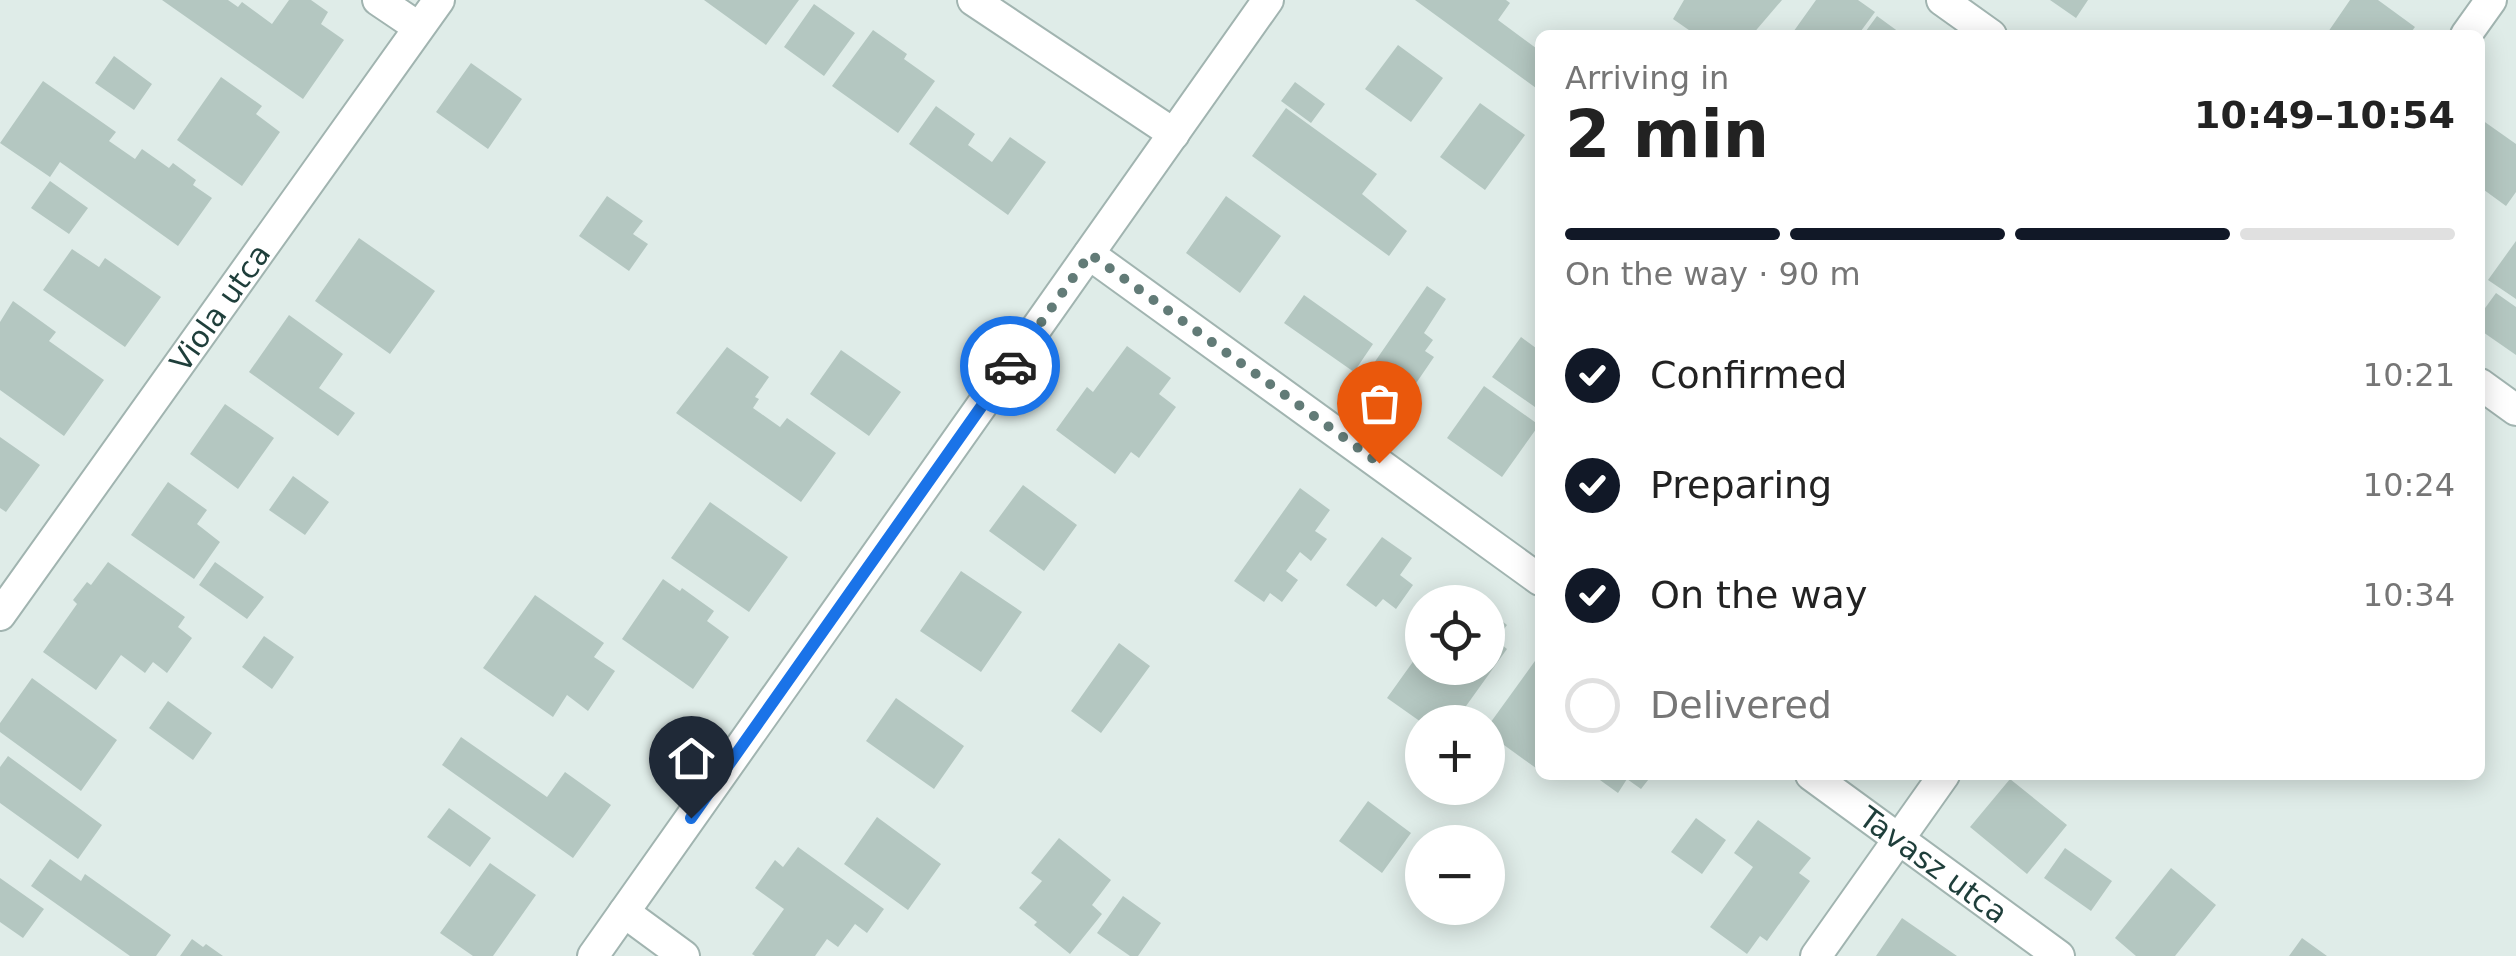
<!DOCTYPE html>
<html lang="en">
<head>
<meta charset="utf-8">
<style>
  body { margin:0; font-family:"DejaVu Sans",sans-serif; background:#f2f2f2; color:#222; height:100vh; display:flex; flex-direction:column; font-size:38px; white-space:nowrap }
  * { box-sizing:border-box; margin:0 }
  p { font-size:32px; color:#767676 }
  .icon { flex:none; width:55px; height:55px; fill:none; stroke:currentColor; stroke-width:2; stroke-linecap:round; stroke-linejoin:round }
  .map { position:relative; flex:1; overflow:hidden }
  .panel { position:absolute; left:1535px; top:30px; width:950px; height:750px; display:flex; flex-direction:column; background:#fff; border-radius:15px; box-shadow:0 5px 25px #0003 }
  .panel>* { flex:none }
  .tools { position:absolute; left:1405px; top:585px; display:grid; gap:20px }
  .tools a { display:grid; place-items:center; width:100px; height:100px; border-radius:50%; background:#fff; box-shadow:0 5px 25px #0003; font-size:50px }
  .pin { position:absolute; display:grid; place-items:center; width:85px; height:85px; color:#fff; margin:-102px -42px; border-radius:50% 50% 50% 0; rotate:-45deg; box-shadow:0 0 10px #0007 }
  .pin .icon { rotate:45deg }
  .courier { position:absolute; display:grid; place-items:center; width:100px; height:100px; margin:-50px; border:8px solid #1a73e8; border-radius:50%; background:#fff; color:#222; box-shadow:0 2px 12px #0007 }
  .overview em { font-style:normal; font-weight:700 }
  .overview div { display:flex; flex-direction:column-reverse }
  .overview { display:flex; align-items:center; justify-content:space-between; height:170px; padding:0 30px }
  h1 { font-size:65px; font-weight:700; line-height:75px }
  .bar { display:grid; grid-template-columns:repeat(4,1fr); gap:15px 10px; align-content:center; height:120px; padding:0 30px }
  .bar i { height:12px; border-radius:8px; background:#e0e0e0 }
  .bar .active { background:#111827 }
  .bar p { grid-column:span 4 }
  ol { padding:0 30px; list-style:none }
  li { display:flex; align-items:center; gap:30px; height:110px }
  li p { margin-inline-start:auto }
  li .icon { padding:10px; border-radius:50%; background:#111827; color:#fff; stroke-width:4 }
  li:last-child { color:#767676 }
  li i { width:55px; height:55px; border:5px solid #e0e0e0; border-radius:50% }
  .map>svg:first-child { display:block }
  .building { fill:#b4c7c1 }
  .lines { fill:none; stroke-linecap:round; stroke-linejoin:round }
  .minor-casing { stroke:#a1b4b0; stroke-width:34 }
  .minor { stroke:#fff; stroke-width:30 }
  .done { stroke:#627b77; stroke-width:10; stroke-dasharray:0 18 }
  .route { stroke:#1a73e8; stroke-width:12 }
  .labels { text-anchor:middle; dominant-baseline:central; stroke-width:10; stroke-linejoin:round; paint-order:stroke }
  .street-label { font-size:30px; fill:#1e3e3a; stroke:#f0f8f5 }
</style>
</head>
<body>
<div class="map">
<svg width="2516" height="956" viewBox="0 0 2516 956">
  <rect width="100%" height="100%" fill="#dfece8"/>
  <path class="building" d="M162,0H228L238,7L242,2L272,24L289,0H311L328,12L321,24L344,40L303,99Z
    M704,0H799L766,45Z
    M1415,0H1506L1510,3L1498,20L1540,51V91Z
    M1684,0H1782L1752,35H1696L1673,19Z
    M1816,0H1858L1875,12L1858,35H1791Z
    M2050,0H2088L2076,18Z
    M2350,0H2378L2415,27L2409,35H2326Z
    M814,4L855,33L824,76L784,47Z
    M1877,16L1903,35H1863Z
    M873,30L907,54L904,59L935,81L898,133L832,86Z
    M1398,45L1443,78L1411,122L1365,89Z
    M114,56L152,84L134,110L95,83Z
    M471,63L522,99L488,149L436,112Z
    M221,77L262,106L256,114L280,132L242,186L177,140Z
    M43,81L116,132L109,141L135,159L142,149L169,168L173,163L196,180L193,185L212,198L178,246L60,162L50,177L0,143Z
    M1295,82L1325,104L1311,123L1281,101Z
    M1480,103L1525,135L1485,190L1440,157Z
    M936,106L975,134L968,145L992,162L1010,137L1046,162L1008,215L909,144Z
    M1286,108L1377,174L1362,194L1407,231L1389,256L1252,156Z
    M2482,120L2516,144V192L2506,206L2480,187Z
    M50,181L88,208L69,234L31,208Z
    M607,196L643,221L633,234L648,244L629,271L579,236Z
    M1226,196L1281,236L1240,293L1186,253Z
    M359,238L435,291L390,354L315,301Z
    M2516,241V299L2488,280Z
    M72,249L99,267L105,258L161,297L125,347L43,290Z
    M1427,286L1446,299L1424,333L1433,340L1425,351L1434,357L1408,395L1400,389L1392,399L1363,379Z
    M2496,293L2516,307V355L2480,330V315Z
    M1304,295L1373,344L1354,372L1284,323Z
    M13,301L56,332L49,341L104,380L64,436L0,390V322Z
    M289,315L343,354L319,388L355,413L338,436L249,372Z
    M1521,337L1540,351V399L1535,407L1492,377Z
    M1127,346L1171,378L1159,394L1176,407L1139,458L1131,452L1115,474L1056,430L1087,387L1093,392Z
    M727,347L769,377L755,397L759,399L753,408L780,427L787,418L836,453L801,502L676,413Z
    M841,350L901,392L869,436L810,394Z
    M1484,386L1539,425L1502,477L1447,438Z
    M225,404L274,438L238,489L190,454Z
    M0,437L40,465L6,512L0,508Z
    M293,476L329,502L305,535L269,510Z
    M168,482L207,510L197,524L220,542L194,579L131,535Z
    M1023,485L1077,525L1044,571L989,531Z
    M1300,488L1330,510L1315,531L1327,539L1311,561L1300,552L1286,571L1298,580L1282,602L1270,593L1264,602L1234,581Z
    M710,502L788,557L749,612L671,558Z
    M1382,537L1412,558L1400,575L1413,585L1396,609L1383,599L1376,607L1346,585Z
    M108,562L185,617L178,627L192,638L167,673L153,662L145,673L121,655L96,690L43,652L77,604L73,600L87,582L91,585Z
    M215,562L264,597L247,619L199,585Z
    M961,571L1022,612L981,672L920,631Z
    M663,579L680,591L682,588L714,611L707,621L729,637L693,689L622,639Z
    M535,595L604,643L594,657L615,671L588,711L567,695L553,717L483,668Z
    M1488,610L1507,625L1496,640L1507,649L1456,720L1444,711L1436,722H1421L1387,698L1422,649V668H1488Z
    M264,636L294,657L272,689L242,667Z
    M1119,643L1150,666L1101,733L1071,711Z
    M1540,654V771L1504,745L1492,761L1488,758V726Z
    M32,678L117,740L81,791L0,732V723Z
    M896,698L964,746L934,789L866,741Z
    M168,701L212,733L193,760L149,728Z
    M461,737L547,797L565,772L611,805L573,858L442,765Z
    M8,756L102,825L78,859L0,803V767Z
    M1593,775H1652L1641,789L1627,779L1618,793Z
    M2010,779L2067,825L2027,874L1970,827Z
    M1368,801L1411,833L1382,873L1339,841Z
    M449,808L491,838L470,867L427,837Z
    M877,817L941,864L908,910L844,864Z
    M1696,818L1726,840L1702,874L1671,852Z
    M1758,820L1811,858L1799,873L1810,881L1767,941L1760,936L1747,954L1710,927L1753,867L1734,853Z
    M1059,838L1111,880L1092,905L1102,914L1070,954L1034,925L1037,922L1019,908L1042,881L1031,873Z
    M798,847L884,909L867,933L855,924L838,947L827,939L815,956H755L752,954L784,909L755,888L775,860L783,867Z
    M2065,848L2112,881L2091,911L2044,878Z
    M50,859L81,881L85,874L171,935L156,956H130L31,886Z
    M490,863L536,895L493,956H473L440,933Z
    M2171,868L2216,905L2175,956H2136L2115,938Z
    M0,878L44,909L23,938L0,922Z
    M1123,896L1161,923L1138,956H1130L1097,933Z
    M1902,918L1957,956H1876Z
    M2302,938L2327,956H2289Z
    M192,939L203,947L206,944L223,956H180Z"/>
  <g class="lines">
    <g class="minor-casing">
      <g id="minor">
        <path d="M378,0L418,27"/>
        <path d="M973,0L1174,134"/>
        <path d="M1942,0L1991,35"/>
        <path d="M2466,35L2491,0"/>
        <path d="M1089,254L1540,580"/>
        <path d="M2480,384L2516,410"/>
        <path id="s1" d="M0,615L439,0"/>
        <path id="s2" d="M1811,775L2059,956"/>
        <path d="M624,912L684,956"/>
        <path d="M593,956L1268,0"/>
        <path d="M1816,956L1944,775"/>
      </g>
    </g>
    <use href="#minor" class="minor"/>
  </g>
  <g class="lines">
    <path class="done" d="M1010,366L1090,254L1379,463"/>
    <path class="route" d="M691,818L1010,366"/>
  </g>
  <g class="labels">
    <g class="street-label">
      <text stroke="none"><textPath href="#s1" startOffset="378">Viola utca</textPath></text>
      <text stroke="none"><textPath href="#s2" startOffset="152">Tavasz utca</textPath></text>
    </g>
  </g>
</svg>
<div class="tools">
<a><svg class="icon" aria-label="locate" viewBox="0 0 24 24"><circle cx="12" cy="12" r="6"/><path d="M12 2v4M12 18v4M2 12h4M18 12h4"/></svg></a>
<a>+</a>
<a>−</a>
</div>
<div class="pin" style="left:1379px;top:463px;background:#ea580c"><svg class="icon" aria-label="bag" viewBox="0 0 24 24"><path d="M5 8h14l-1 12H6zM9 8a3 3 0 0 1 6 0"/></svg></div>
<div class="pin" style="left:691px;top:818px;background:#1f2937"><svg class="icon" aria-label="home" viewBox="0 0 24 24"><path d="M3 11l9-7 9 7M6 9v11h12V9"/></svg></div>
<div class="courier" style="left:1010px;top:366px"><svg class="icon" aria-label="car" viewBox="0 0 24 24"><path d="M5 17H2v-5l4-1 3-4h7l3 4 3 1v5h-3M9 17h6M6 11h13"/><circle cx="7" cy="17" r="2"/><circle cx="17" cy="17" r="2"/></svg></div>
<section class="panel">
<div class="overview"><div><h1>2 min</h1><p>Arriving in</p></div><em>10:49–10:54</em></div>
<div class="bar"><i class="active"></i><i class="active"></i><i class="active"></i><i></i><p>On the way · 90 m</p></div>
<ol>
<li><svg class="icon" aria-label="check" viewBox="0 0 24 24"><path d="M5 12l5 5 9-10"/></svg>Confirmed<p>10:21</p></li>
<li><svg class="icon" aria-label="check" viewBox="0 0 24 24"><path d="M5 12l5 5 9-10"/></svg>Preparing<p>10:24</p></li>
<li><svg class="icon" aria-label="check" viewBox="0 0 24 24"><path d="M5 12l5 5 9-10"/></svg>On the way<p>10:34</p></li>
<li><i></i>Delivered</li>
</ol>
</section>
</div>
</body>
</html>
